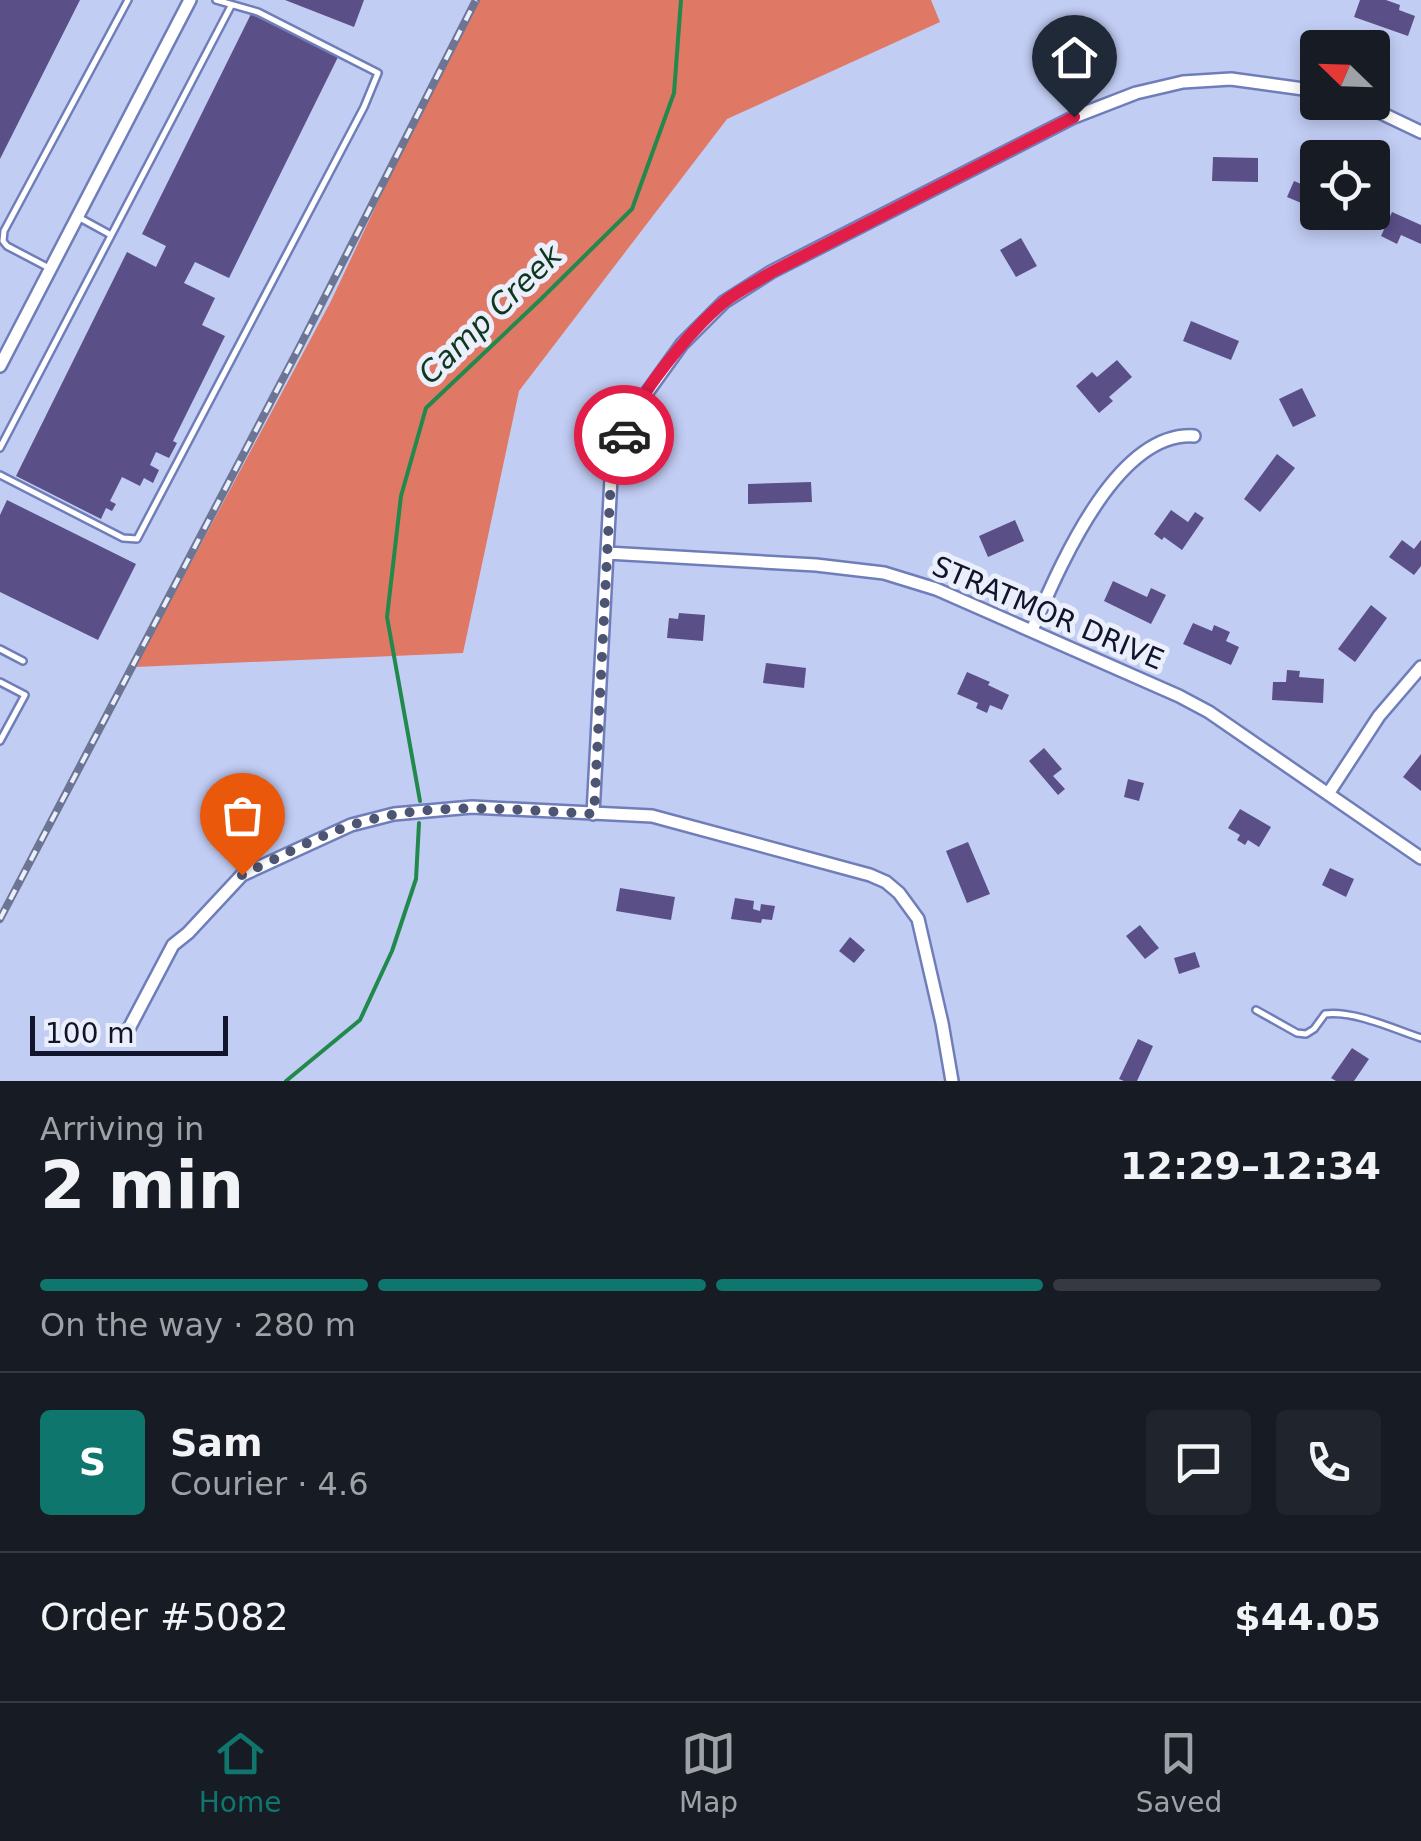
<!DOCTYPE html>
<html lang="en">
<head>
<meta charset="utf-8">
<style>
  body { margin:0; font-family:"DejaVu Sans",sans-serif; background:#20242c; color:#f1f3f6; height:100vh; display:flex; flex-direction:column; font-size:38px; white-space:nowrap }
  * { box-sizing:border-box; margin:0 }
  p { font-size:32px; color:#9ea1a6 }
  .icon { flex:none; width:55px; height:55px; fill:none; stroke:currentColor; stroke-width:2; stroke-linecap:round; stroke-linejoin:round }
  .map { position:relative; height:1081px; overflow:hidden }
  .sheet { display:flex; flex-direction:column; background:#171b24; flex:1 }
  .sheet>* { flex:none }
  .needle { width:65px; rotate:293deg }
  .buttons { position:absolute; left:1300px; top:30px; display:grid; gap:20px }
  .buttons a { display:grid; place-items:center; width:90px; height:90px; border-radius:10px; background:#171b24; box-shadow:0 5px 15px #0003; font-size:50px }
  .scale { position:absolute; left:30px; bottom:25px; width:198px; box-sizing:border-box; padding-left:10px; border:5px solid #10152c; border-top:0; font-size:28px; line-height:35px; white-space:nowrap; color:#10152c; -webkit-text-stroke:8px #ebeffc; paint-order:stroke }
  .pin { position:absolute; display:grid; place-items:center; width:85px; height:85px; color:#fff; margin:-102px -42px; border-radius:50% 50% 50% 0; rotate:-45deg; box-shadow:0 0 10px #0007 }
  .pin .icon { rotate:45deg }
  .courier { position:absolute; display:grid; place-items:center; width:100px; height:100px; margin:-50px; border:8px solid #e11d48; border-radius:50%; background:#fff; color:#222; box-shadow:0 2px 12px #0007 }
  .headline em { font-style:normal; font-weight:800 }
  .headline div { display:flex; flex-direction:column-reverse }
  .headline { display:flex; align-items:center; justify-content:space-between; height:170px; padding:0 40px }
  h1 { font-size:65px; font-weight:800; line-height:75px }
  .bar { display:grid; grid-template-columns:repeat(4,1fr); gap:15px 10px; align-content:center; height:120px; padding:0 40px }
  .bar i { height:12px; border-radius:8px; background:#363941 }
  .bar .selected { background:#0f766e }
  .bar p { grid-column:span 4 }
  .line { display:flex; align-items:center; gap:25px; padding:0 40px; border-top:2px solid #363941 }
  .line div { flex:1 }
  .round { display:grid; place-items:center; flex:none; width:105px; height:105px; border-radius:10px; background:#20242c }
  .tabs { display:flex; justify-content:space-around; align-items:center; height:140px; border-top:2px solid #363941; background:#171b24; font-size:28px; color:#9ea1a6 }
  .tabs a { display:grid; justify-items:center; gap:5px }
  .tabs .selected { color:#0f766e }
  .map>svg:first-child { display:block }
  .forest { fill:#df7965 }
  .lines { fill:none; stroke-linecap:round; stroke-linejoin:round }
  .stream { stroke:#21894b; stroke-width:4 }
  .building { fill:#5b4f88 }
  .service-casing { stroke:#6f7eb9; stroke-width:10 }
  .minor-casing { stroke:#6f7eb9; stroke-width:16 }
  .service { stroke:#fff; stroke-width:5 }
  .minor { stroke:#fff; stroke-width:11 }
  .rail-casing { stroke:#6c7594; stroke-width:8 }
  .rail { stroke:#ebeffc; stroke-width:4; stroke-dasharray:11; stroke-linecap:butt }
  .done { stroke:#4e5572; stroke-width:10; stroke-dasharray:0 18 }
  .route { stroke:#e11d48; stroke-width:12 }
  .labels { text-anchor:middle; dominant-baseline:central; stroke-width:10; stroke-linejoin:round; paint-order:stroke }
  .street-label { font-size:28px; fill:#10152c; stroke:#ebeffc }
  .water-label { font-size:30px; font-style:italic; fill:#0e371d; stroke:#ebeffc }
</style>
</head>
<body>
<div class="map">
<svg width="1421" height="1081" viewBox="0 0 1421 1081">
  <rect width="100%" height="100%" fill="#c2cdf4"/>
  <path class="forest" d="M473,0H931L940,22L727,119L519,391L463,653L135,667L331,301Z"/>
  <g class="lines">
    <path class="stream" d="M420,801L387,617L401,496L426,408L541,299L632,209L674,93L681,0
      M286,1081L360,1020L392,951L416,879L419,823"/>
  </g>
  <path class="building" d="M0,0H80L0,159Z
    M285,0H364L354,27Z
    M1360,0H1386L1400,5L1399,10L1415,16L1408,36L1354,17Z
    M251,14L338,57L229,278L195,262L184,283L215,298L202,325L225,336L173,441L177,443L169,458L156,452L150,465L159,470L153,483L144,478L140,486L122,477L110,501L116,504L112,511L106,508L101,519L16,476L127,252L156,267L166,246L142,234Z
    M1213,157L1258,158V182L1212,181Z
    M1294,181L1306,186L1307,182L1318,186V210L1287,197Z
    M1392,212L1421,225V244L1401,235L1397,244L1381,236Z
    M1021,238L1037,266L1016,277L1000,250Z
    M1191,321L1239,341L1231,360L1183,341Z
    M1117,360L1132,377L1109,397L1113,401L1099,413L1076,386L1092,372L1097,377Z
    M1302,388L1316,416L1293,427L1279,399Z
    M1277,454L1295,468L1260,512L1244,499Z
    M811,482L812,502L748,504V484Z
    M7,500L136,564L98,640L0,592V515Z
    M1171,510L1188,522L1195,512L1204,518L1182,550L1164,537L1162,540L1154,534Z
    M1015,520L1024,541L988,557L979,536Z
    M1402,540L1414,549L1421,540V566L1414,575L1389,557Z
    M1113,581L1147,597L1151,588L1166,595L1151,624L1104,601Z
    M1371,605L1387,618L1355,662L1338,649Z
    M679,613L705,615L703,641L667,638L669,618L678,619Z
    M1193,623L1212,631L1214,625L1230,632L1226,641L1239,647L1231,665L1183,644Z
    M766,663L806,668L804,688L763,683Z
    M1287,670L1300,671L1299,677L1324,679L1323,703L1272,700L1273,682H1286Z
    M967,672L990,682L988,685L1009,695L1002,710L990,705L987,713L976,708L978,703L957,694Z
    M1044,748L1062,769L1053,776L1065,789L1058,795L1029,761Z
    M1421,754V791L1403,777Z
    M1128,779L1144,783L1139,801L1124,797Z
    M1240,809L1271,827L1259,847L1248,840L1245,845L1237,840L1240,835L1228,828Z
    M968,842L990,894L967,903L946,851Z
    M1330,868L1354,879L1346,897L1322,885Z
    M620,888L675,897L671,920L616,911Z
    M735,898L754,901L753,909L760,911L761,904L775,906L772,920L762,919L761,923L731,919Z
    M1140,925L1159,948L1145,959L1126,936Z
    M850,937L865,950L854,963L839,951Z
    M1195,952L1200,967L1179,974L1174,958Z
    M1138,1039L1153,1046L1137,1081H1124L1119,1079Z
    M1352,1048L1369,1059L1354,1081H1336L1331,1078Z"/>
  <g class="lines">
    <g class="service-casing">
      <path id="service" d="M80,218L111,235
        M49,268L7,246L3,241L4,231L128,0
        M0,448L231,6
        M0,475L123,538L137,539L364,107L378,73L258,12L216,0
        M0,649L23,661
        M0,682L25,695L0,741
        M1256,1010L1297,1033L1306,1034L1314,1029L1325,1014C1353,1010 1394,1029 1421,1038"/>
    </g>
    <g class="minor-casing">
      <path id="minor" d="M1358,102L1421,132
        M0,366L190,0
        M607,553L816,565L884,573L936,589L1179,696L1209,712L1421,858
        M1032,630C1058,571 1115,431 1194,436
        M1328,794L1379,716L1421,667
        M593,814L611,478L627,426L646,394L682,344L724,302L771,272L1074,117L1136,93L1183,82L1231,79L1318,91
        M125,1036L173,945L188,933L242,875L351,825L394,814L472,807L652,816L870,875L886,882L899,893L918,919L942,1023L952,1081"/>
    </g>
    <use href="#service" class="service"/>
    <use href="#minor" class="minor"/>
    <g class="rail-casing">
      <path id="rail" d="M0,919L300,346L476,0"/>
    </g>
    <use href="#rail" class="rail"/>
  </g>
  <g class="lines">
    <path class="done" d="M242,875C276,859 319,835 355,824C432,800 514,810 594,814L611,478L624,435"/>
    <path class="route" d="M624,435C636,395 692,329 724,302C738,291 756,282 772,272L1074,117"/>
  </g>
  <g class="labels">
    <g class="street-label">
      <text transform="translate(1048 613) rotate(23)">STRATMOR DRIVE</text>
    </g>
    <g class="water-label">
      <text transform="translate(490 314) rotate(-44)">Camp Creek</text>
    </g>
  </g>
</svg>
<div class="buttons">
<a><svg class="needle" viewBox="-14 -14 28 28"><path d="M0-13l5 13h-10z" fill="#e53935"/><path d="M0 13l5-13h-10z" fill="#9ea1a6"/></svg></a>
<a><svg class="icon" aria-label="locate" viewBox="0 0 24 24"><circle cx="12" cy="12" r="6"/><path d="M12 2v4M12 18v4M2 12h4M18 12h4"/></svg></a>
</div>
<div class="scale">100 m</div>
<div class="pin" style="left:242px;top:875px;background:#ea580c"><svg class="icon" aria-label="bag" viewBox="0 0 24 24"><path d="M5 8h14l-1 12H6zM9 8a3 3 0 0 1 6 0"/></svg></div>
<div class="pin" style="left:1074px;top:117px;background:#1f2937"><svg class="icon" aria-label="home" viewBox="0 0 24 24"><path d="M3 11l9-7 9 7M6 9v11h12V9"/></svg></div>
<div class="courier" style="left:624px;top:435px"><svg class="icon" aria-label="car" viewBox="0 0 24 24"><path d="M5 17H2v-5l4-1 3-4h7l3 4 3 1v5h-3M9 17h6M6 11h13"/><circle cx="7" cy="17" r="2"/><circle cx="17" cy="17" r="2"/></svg></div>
</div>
<section class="sheet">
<div class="headline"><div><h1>2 min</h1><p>Arriving in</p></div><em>12:29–12:34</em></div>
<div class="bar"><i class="selected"></i><i class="selected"></i><i class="selected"></i><i></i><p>On the way · 280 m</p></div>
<div class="line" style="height:180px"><b class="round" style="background:#0f766e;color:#fff">S</b><div><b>Sam</b><p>Courier · 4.6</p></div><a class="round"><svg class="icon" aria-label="chat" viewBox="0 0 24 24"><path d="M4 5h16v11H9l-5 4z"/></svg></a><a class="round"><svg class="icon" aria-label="phone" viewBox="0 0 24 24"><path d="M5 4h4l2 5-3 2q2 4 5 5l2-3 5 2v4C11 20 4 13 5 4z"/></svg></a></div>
<div class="line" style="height:130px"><div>Order #5082</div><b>$44.05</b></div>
</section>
<nav class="tabs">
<a class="selected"><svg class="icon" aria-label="home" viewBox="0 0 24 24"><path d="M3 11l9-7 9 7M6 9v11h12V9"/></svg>Home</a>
<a><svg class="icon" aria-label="map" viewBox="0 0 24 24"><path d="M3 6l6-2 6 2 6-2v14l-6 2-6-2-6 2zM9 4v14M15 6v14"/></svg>Map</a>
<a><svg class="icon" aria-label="saved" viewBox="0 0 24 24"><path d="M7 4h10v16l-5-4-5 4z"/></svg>Saved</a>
</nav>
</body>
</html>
